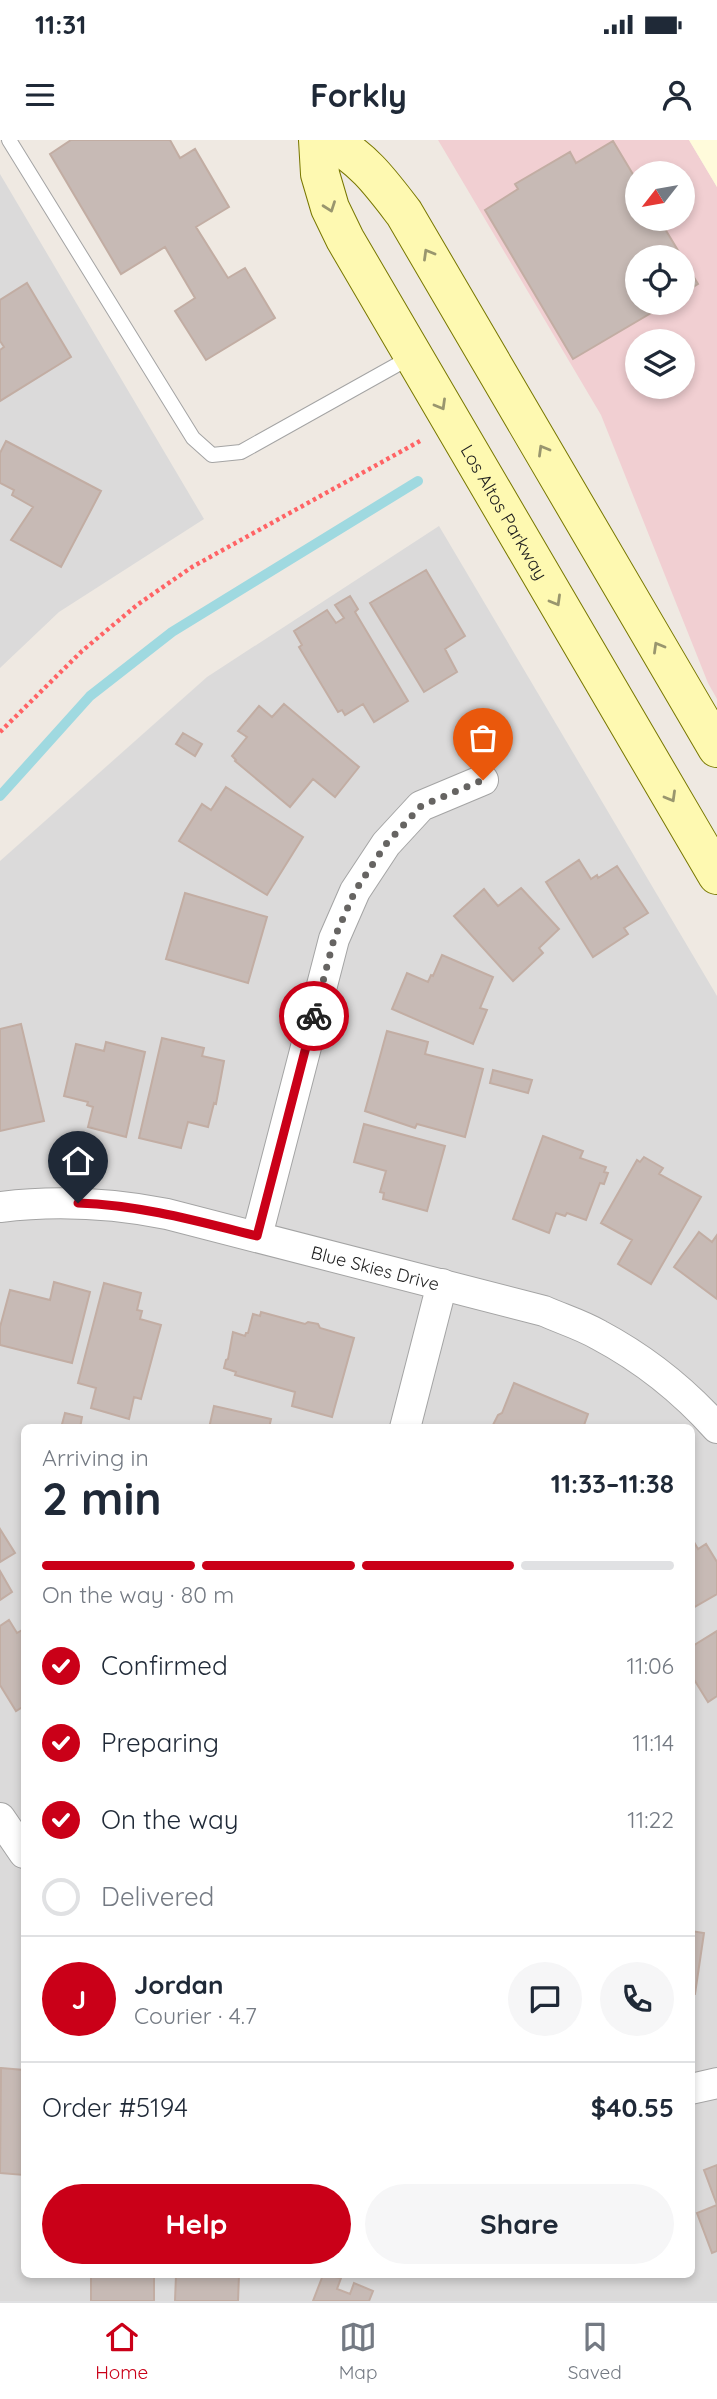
<!DOCTYPE html>
<html lang="en">
<head>
<meta charset="utf-8">
<style>
  body { margin:0; font-family:Quicksand,sans-serif; background:#f6f6f7; color:#1f2937; height:100vh; display:flex; flex-direction:column; font-size:26px; white-space:nowrap }
  * { box-sizing:border-box; margin:0 }
  p { font-size:23px; color:#747a83 }
  .icon { flex:none; width:38px; height:38px; fill:none; stroke:currentColor; stroke-width:2; stroke-linecap:round; stroke-linejoin:round }
  .map { position:relative; flex:1; overflow:hidden }
  .details { position:absolute; left:21px; top:1284px; width:674px; height:854px; display:flex; flex-direction:column; background:#fff; border-radius:10px; box-shadow:0 4px 10px #0003 }
  .details>* { flex:none }
  .needle { width:46px; rotate:239deg }
  .controls { position:absolute; left:625px; top:21px; display:grid; gap:14px }
  .controls a { display:grid; place-items:center; width:70px; height:70px; border-radius:50%; background:#fff; box-shadow:0 4px 10px #0003; font-size:35px }
  .pin { position:absolute; display:grid; place-items:center; width:60px; height:60px; color:#fff; margin:-72px -30px; border-radius:50% 50% 50% 0; rotate:-45deg; box-shadow:0 0 7px #0007 }
  .pin .icon { rotate:45deg }
  .courier { position:absolute; display:grid; place-items:center; width:70px; height:70px; margin:-35px; border:5px solid #ca0018; border-radius:50%; background:#fff; color:#222; box-shadow:0 2px 9px #0007 }
  .head em { font-style:normal; font-weight:700 }
  .head div { display:flex; flex-direction:column-reverse }
  .head { display:flex; align-items:center; justify-content:space-between; height:119px; padding:0 21px }
  h1 { font-size:46px; font-weight:700; line-height:52px }
  .bar { display:grid; grid-template-columns:repeat(4,1fr); gap:10px 7px; align-content:center; height:84px; padding:0 21px }
  .bar i { height:9px; border-radius:5px; background:#e0e1e3 }
  .bar .selected { background:#ca0018 }
  .bar p { grid-column:span 4 }
  .line { display:flex; align-items:center; gap:18px; padding:0 21px; border-top:2px solid #e0e1e3 }
  .line div { flex:1 }
  .round { display:grid; place-items:center; flex:none; width:74px; height:74px; border-radius:37px; background:#f6f6f7 }
  ol { padding:0 21px; list-style:none }
  li { display:flex; align-items:center; gap:21px; height:77px }
  li p { margin-inline-start:auto }
  li .icon { padding:7px; border-radius:50%; background:#ca0018; color:#fff; stroke-width:4 }
  li:last-child { color:#747a83 }
  li i { width:38px; height:38px; border:4px solid #e0e1e3; border-radius:50% }
  .button { display:flex; gap:14px; margin-top:auto; padding:14px 21px }
  .button a { flex:1; height:80px; border-radius:42px; background:#ca0018; color:#fff; font-size:28px; font-weight:700; line-height:80px; text-align:center }
  .button a+a { background:#f6f6f7; color:#1f2937 }
  .status { display:flex; justify-content:space-between; align-items:center; height:49px; padding:0 35px; background:#fff; direction:ltr }
  .status svg { height:19px; fill:currentColor }
  header { display:flex; justify-content:space-between; align-items:center; height:91px; padding:0 21px; background:#fff; font-size:32px; font-weight:700 }
  .menu { display:flex; justify-content:space-around; align-items:center; height:98px; border-top:2px solid #e0e1e3; background:#fff; font-size:19px; color:#747a83 }
  .menu a { display:grid; justify-items:center; gap:4px }
  .menu .selected { color:#ca0018 }
  .map>svg:first-child { display:block }
  .residential { fill:#dbdada; fill-rule:evenodd }
  .commercial { fill:#f1cfd2; fill-rule:evenodd }
  .education { fill:#fffbdb }
  .lines { fill:none; stroke-linecap:round; stroke-linejoin:round }
  .stream { stroke:#9fd9e0; stroke-width:10 }
  .building { fill:#c7bab5; stroke:#c2ada3; stroke-width:2 }
  .service-casing { stroke:#a4a4a4; stroke-width:16 }
  .minor-casing { stroke:#a4a4a4; stroke-width:32 }
  .secondary-casing { stroke:#787700; stroke-width:40 }
  .path { stroke:#ff6365; stroke-width:4.5; stroke-dasharray:3.5 3.5; stroke-linecap:butt }
  .service { stroke:#fff; stroke-width:14 }
  .minor { stroke:#fff; stroke-width:30 }
  .secondary { stroke:#fef9b1; stroke-width:38 }
  .oneway { stroke:#99966e }
  .done { stroke:#666462; stroke-width:7; stroke-dasharray:0 12.6 }
  .route { stroke:#ca0018; stroke-width:9 }
  .labels { text-anchor:middle; dominant-baseline:central; stroke-width:6; stroke-linejoin:round; paint-order:stroke }
  .street-label { font-size:18px; fill:#1d1d1d; stroke:#fff }
</style>
</head>
<body>
<div class="status"><b>11:31</b><svg viewBox="0 0 49 12"><path d="M0 12V9h3v3zM5 12V6h3v6zM10 12V3h3v9zM15 12V0h3v12zM26 1h20v11H26zM47 4h2v5h-2z"/></svg></div>
<header><svg class="icon" aria-label="menu" viewBox="0 0 24 24"><path d="M4 6h16M4 12h16M4 18h16"/></svg>Forkly<svg class="icon" aria-label="person" viewBox="0 0 24 24"><circle cx="12" cy="8" r="4"/><path d="M4 21q1-7 8-7t8 7"/></svg></header>
<div class="map">
<svg width="717" height="2161" viewBox="0 0 717 2161">
  <rect width="100%" height="100%" fill="#efe9e2"/>
  <path class="residential" d="M0,34L204,379L59,472L0,528Z
    M439,386L717,856V2161H0V721L207,537ZM24,1288H691V2135H24Z"/>
  <path class="commercial" d="M438,0H689L717,47V559L708,543L601,275ZM637,33H682V79H637ZM637,117H682V163H637ZM637,201H682V247H637Z"/>
  <path class="education" d="M689,0H717V47Z"/>
  <g class="lines">
    <path class="stream" d="M0,656L90,556L172,492L418,341"/>
  </g>
  <path class="building" d="M71,0H170L180,18L195,9L229,67L196,87L228,138L245,128L275,178L206,220L175,171L195,158L165,107L121,134L50,14Z
    M613,1L637,41V79H659L682,117H637V163H668L573,219L485,70L518,49L515,44L570,12L576,23Z
    M682,118L698,144L682,154Z
    M27,143L71,217L0,261V210L4,207L0,201V160Z
    M6,301L101,351L61,427L11,400L33,367L12,355L14,350L0,343V313Z
    M426,430L465,496L445,509L457,532L424,552L370,463Z
    M350,456L358,469L355,472L408,561L374,582L363,564L345,575L342,570L338,572L299,507L302,505L294,491L327,470L336,483L344,478L335,465Z
    M284,564L359,627L335,657L313,639L290,667L235,621L236,620L232,616L247,597L238,591L259,566L272,577Z
    M183,593L202,604L195,616L176,604Z
    M226,647L303,697L267,755L179,701L202,664L211,670Z
    M579,720L591,739L597,735L598,738L617,726L648,773L624,788L628,794L593,817L546,742Z
    M521,748L559,789L539,808L543,813L513,841L454,776L484,749L498,766Z
    M185,753L267,777L248,843L166,819Z
    M442,815L493,837L480,868L487,870L473,904L392,869L407,833L428,842L431,835L433,836Z
    M21,884L44,981L0,991V889Z
    M387,891L428,902L425,914L483,929L465,997L417,984L415,988L365,971Z
    M162,898L204,908L202,916L224,921L216,964L214,963L208,987L188,982L181,1008L139,998Z
    M106,902L145,912L126,997L88,987L93,967L87,965L88,962L64,956L76,904L104,911Z
    M493,930L532,940L528,953L490,943Z
    M364,984L445,1006L427,1071L383,1059L384,1053L380,1052L386,1031L354,1022Z
    M543,996L583,1011L580,1018L606,1027L604,1032L608,1033L604,1044L600,1043L586,1080L567,1073L565,1076L556,1073L549,1093L513,1079Z
    M644,1017L663,1028L659,1034L701,1057L651,1144L618,1124L632,1100L601,1083L637,1020L640,1022Z
    M699,1092L712,1102L717,1095V1159L674,1127Z
    M54,1142L90,1152L72,1223L0,1205V1187L10,1150L50,1160Z
    M104,1143L141,1153L137,1170L142,1171L140,1179L161,1185L141,1259L134,1257L129,1279L91,1268L96,1248L78,1243Z
    M261,1172L305,1184L308,1182L318,1184L320,1188L354,1198L332,1277L292,1266L295,1252L235,1235L236,1232L224,1228L226,1220L228,1219L233,1192L245,1196L246,1193H248L253,1174L260,1176Z
    M514,1243L588,1274L583,1288H495L493,1285L498,1275L502,1273Z
    M214,1266L271,1279L269,1288H209Z
    M65,1273L82,1277L80,1288H61Z
    M0,1389L15,1413L0,1422Z
    M691,1397L698,1409L706,1404L717,1422V1454L691,1469Z
    M0,1431L12,1452L0,1460Z
    M9,1480L17,1493L24,1489V1566L16,1571L0,1545V1486Z
    M717,1491V1556L708,1562L695,1541L691,1543V1507Z
    M691,1791L704,1793L695,1854H691Z
    M1,1928L24,1930V2035L0,2033Z
    M717,2025V2111L712,2113L697,2073L717,2065L704,2030Z
    M91,2135H154V2161H91Z
    M176,2135H239L238,2161H175Z
    M323,2135L341,2138L337,2149L350,2154L354,2143L373,2151L369,2161H313Z"/>
  <g class="lines">
    <g class="service-casing">
      <path id="service" d="M9,0L193,298L212,315L241,312L411,217"/>
    </g>
    <g class="minor-casing">
      <g id="minor">
        <path id="s1" d="M0,1067C57,1060 111,1063 167,1074L544,1171C562,1179 582,1185 599,1195C644,1219 683,1250 717,1288"/>
        <path d="M257,1096L334,799L355,751L386,704L421,666L483,640"/>
        <path d="M405,1288L442,1144"/>
        <path d="M0,1678L24,1713"/>
        <path d="M691,1949L717,1943"/>
      </g>
    </g>
    <g class="secondary-casing">
      <g id="secondary">
        <path id="s2" d="M318,0L320,34L330,68L345,99L717,735"/>
        <path d="M329,0C363,18 381,43 404,73L717,608"/>
      </g>
    </g>
    <path class="path" d="M0,592L82,511L137,465L192,427L420,301"/>
    <use href="#service" class="service"/>
    <use href="#minor" class="minor"/>
    <use href="#secondary" class="secondary"/>
  </g>
  <defs><path id="oneway-chevron" d="M-2-3.5L2.5 0L-2 3.5" fill="none" stroke-width="1.6" stroke-linecap="round" stroke-linejoin="round" transform="scale(1.75)"/></defs>
  <g class="oneway">
    <use href="#oneway-chevron" transform="translate(330 67) rotate(70)"/>
    <use href="#oneway-chevron" transform="translate(428 114) rotate(-120)"/>
    <use href="#oneway-chevron" transform="translate(441 265) rotate(60)"/>
    <use href="#oneway-chevron" transform="translate(543 310) rotate(-120)"/>
    <use href="#oneway-chevron" transform="translate(556 461) rotate(60)"/>
    <use href="#oneway-chevron" transform="translate(658 507) rotate(-120)"/>
    <use href="#oneway-chevron" transform="translate(671 657) rotate(60)"/>
  </g>
  <g class="lines">
    <path class="done" d="M314,876L334,799L355,751L386,704L421,666L483,640"/>
    <path class="route" d="M78,1063C140,1065 197,1081 257,1096L314,876"/>
  </g>
  <g class="labels">
    <g class="street-label">
      <text stroke="none"><textPath href="#s2" startOffset="420">Los Altos Parkway</textPath></text>
      <text stroke="none"><textPath href="#s1" startOffset="383">Blue Skies Drive</textPath></text>
    </g>
  </g>
</svg>
<div class="controls">
<a><svg class="needle" viewBox="-14 -14 28 28"><path d="M0-13l5 13h-10z" fill="#e53935"/><path d="M0 13l5-13h-10z" fill="#747a83"/></svg></a>
<a><svg class="icon" aria-label="locate" viewBox="0 0 24 24"><circle cx="12" cy="12" r="6"/><path d="M12 2v4M12 18v4M2 12h4M18 12h4"/></svg></a>
<a><svg class="icon" aria-label="layers" viewBox="0 0 24 24"><path d="M12 4l9 5-9 5-9-5zM3 14l9 5 9-5"/></svg></a>
</div>
<div class="pin" style="left:483px;top:640px;background:#ea580c"><svg class="icon" aria-label="bag" viewBox="0 0 24 24"><path d="M5 8h14l-1 12H6zM9 8a3 3 0 0 1 6 0"/></svg></div>
<div class="pin" style="left:78px;top:1063px;background:#1f2937"><svg class="icon" aria-label="home" viewBox="0 0 24 24"><path d="M3 11l9-7 9 7M6 9v11h12V9"/></svg></div>
<div class="courier" style="left:314px;top:876px"><svg class="icon" aria-label="bike" viewBox="0 0 24 24"><circle cx="6" cy="16" r="4"/><circle cx="18" cy="16" r="4"/><path d="M6 16l4-8h5l3 8M10 8l3 8H6M13 5h3"/></svg></div>
<section class="details">
<div class="head"><div><h1>2 min</h1><p>Arriving in</p></div><em>11:33–11:38</em></div>
<div class="bar"><i class="selected"></i><i class="selected"></i><i class="selected"></i><i></i><p>On the way · 80 m</p></div>
<ol>
<li><svg class="icon" aria-label="check" viewBox="0 0 24 24"><path d="M5 12l5 5 9-10"/></svg>Confirmed<p>11:06</p></li>
<li><svg class="icon" aria-label="check" viewBox="0 0 24 24"><path d="M5 12l5 5 9-10"/></svg>Preparing<p>11:14</p></li>
<li><svg class="icon" aria-label="check" viewBox="0 0 24 24"><path d="M5 12l5 5 9-10"/></svg>On the way<p>11:22</p></li>
<li><i></i>Delivered</li>
</ol>
<div class="line" style="height:126px"><b class="round" style="background:#ca0018;color:#fff">J</b><div><b>Jordan</b><p>Courier · 4.7</p></div><a class="round"><svg class="icon" aria-label="chat" viewBox="0 0 24 24"><path d="M4 5h16v11H9l-5 4z"/></svg></a><a class="round"><svg class="icon" aria-label="phone" viewBox="0 0 24 24"><path d="M5 4h4l2 5-3 2q2 4 5 5l2-3 5 2v4C11 20 4 13 5 4z"/></svg></a></div>
<div class="line" style="height:91px"><div>Order #5194</div><b>$40.55</b></div>
<div class="button"><a>Help</a><a>Share</a></div>
</section>
</div>
<nav class="menu">
<a class="selected"><svg class="icon" aria-label="home" viewBox="0 0 24 24"><path d="M3 11l9-7 9 7M6 9v11h12V9"/></svg>Home</a>
<a><svg class="icon" aria-label="map" viewBox="0 0 24 24"><path d="M3 6l6-2 6 2 6-2v14l-6 2-6-2-6 2zM9 4v14M15 6v14"/></svg>Map</a>
<a><svg class="icon" aria-label="saved" viewBox="0 0 24 24"><path d="M7 4h10v16l-5-4-5 4z"/></svg>Saved</a>
</nav>
</body>
</html>
